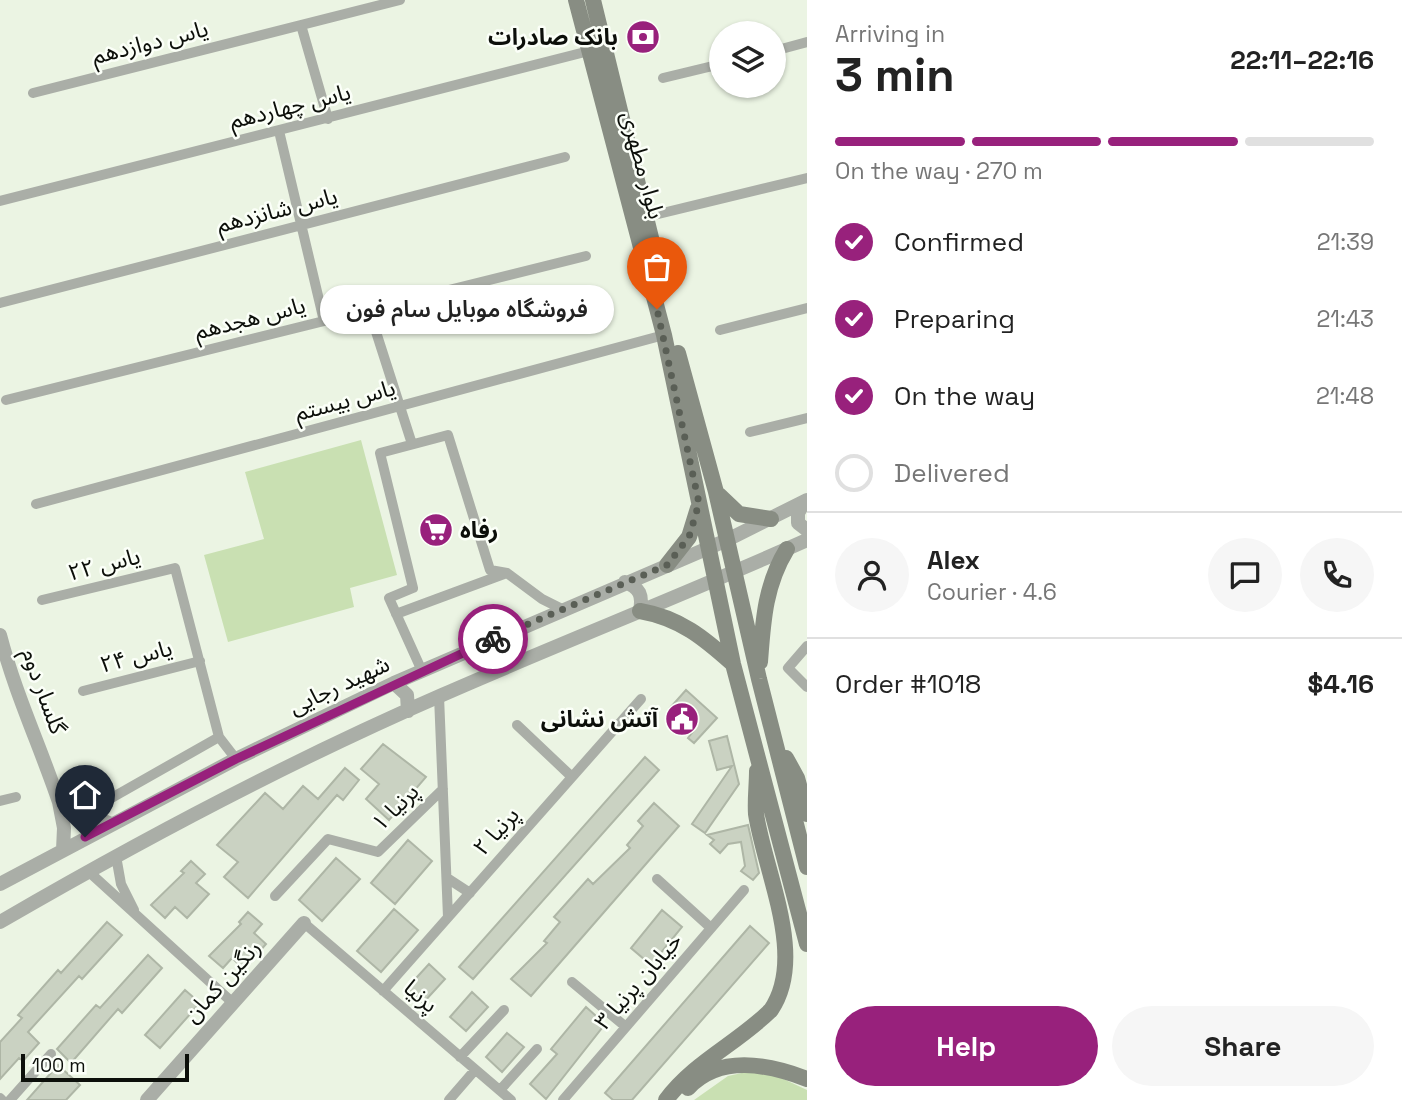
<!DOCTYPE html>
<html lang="en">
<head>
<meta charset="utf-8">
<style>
  body { margin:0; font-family:"Space Grotesk","Noto Sans Arabic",sans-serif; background:#f6f6f6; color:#222; height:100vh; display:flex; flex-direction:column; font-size:26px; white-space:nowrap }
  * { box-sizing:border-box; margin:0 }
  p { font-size:23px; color:#767676 }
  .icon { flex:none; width:38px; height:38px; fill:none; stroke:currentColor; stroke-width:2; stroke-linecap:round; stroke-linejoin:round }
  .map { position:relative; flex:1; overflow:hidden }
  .details { display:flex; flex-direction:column; background:#fff; width:595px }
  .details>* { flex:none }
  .controls { position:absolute; left:709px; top:21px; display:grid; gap:14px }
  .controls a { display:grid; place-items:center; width:77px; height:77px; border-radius:50%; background:#fff; box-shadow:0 2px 5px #0004; font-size:35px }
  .scale { position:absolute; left:21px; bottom:18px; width:168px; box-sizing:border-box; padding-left:7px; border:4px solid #0c0f0a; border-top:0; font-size:19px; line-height:24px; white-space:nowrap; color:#0c0f0a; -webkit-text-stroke:5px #fbfff8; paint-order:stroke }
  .pin { position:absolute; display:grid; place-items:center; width:60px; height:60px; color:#fff; margin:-72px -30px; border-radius:50% 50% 50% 0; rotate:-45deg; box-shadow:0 0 7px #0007 }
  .pin .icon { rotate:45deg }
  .courier { position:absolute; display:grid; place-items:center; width:70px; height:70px; margin:-35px; border:5px solid #98217c; border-radius:50%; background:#fff; color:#222; box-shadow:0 2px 9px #0007 }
  .bubble { position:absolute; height:49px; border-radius:24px; background:#fff; box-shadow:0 2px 5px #0004; font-size:23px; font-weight:600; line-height:49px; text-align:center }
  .summary em { font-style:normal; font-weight:600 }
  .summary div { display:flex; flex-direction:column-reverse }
  .summary { display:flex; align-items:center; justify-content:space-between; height:119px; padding:0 28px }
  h1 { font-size:46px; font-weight:600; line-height:52px }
  .bar { display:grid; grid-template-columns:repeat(4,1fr); gap:10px 7px; align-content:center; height:84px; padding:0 28px }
  .bar i { height:9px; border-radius:5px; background:#e0e0e0 }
  .bar .current { background:#98217c }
  .bar p { grid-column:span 4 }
  .line { display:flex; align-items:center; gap:18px; padding:0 28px; border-top:2px solid #e0e0e0 }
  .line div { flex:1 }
  .round { display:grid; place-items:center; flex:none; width:74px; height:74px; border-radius:37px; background:#f6f6f6 }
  ol { padding:0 28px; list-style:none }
  li { display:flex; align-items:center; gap:21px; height:77px }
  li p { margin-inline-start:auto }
  li .icon { padding:7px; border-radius:50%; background:#98217c; color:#fff; stroke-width:4 }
  li:last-child { color:#767676 }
  li i { width:38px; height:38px; border:4px solid #e0e0e0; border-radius:50% }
  .cta { display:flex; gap:14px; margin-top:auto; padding:14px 28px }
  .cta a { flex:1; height:80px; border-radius:42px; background:#98217c; color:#fff; font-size:28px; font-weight:600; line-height:80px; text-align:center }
  .cta a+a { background:#f6f6f6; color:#222 }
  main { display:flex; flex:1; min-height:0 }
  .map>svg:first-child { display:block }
  .green { fill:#c9e0b2 }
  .building { fill:#cad2c2; stroke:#aeb6a6; stroke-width:2 }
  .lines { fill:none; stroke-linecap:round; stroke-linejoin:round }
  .minor { stroke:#aaaea7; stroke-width:10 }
  .tertiary { stroke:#aaaea7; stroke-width:14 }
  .secondary { stroke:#888d83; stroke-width:16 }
  .done { stroke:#5a5f56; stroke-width:7; stroke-dasharray:0 12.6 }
  .route { stroke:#98217c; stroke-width:9 }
  .labels { text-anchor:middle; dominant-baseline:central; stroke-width:5; stroke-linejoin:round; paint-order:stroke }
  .poi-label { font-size:23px; font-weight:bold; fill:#0c0f0a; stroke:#fbfff8; text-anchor:end }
  .street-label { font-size:23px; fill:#0c0f0a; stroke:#fbfff8 }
</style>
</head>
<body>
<main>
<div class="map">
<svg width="807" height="1100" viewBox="0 0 807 1100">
  <rect width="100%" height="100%" fill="#ebf4e3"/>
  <path class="green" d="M361,440L397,575L350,588L354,607L228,642L204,555L264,539L245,472Z
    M751,1071L775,1075L807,1090V1100H694L728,1076Z"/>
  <path class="building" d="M686,690L717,718L694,743L688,738L694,730L670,708Z
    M727,736L739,784L705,833L692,824L732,766L717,770L709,741Z
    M383,744L426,777L389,820L366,799L379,784L361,769Z
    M645,757L659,770L473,979L459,967Z
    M345,768L359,780L343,800L337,795L248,898L224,877L238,862L217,845L265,793L283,809L303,786L318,799Z
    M654,803L679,826L531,996L511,979L547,943L544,941L560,922L554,917L588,879L593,884L630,848L627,845L643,826L638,821Z
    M748,825L759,873L753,880L741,871L745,866L741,842L728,844L720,853L710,844L714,840L707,835Z
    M408,840L432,861L395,904L371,883Z
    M336,858L360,879L322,921L299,900Z
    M191,861L205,874L196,883L209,894L187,918L175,907L165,918L151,905L184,873L181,871Z
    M394,909L418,930L381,972L357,951Z
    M662,910L682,927L651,965L631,948Z
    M248,912L262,924L254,933L266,944L244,969L232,958L223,968L209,956L241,924L239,922Z
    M107,922L122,935L82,979L79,976L28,1032L39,1043L23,1061L19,1058L0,1079V1042L22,1018L18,1015L58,970L61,973Z
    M750,926L769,943L632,1100H613L605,1093Z
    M148,955L162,968L122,1013L118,1009L71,1063L57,1049L96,1005L100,1008Z
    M429,964L445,979L423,1003L407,988Z
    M185,990L200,1003L160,1048L145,1035Z
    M472,992L488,1007L466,1031L450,1017Z
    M586,1007L605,1024L546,1099L530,1084L557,1054L551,1049Z
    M507,1033L524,1047L502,1072L486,1057Z
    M58,1065L80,1085L66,1100H27Z"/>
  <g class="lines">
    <path class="minor" d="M301,25L328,119
      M774,51L807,42
      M663,78L721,64
      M33,93L400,0
      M279,131L324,321
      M0,201L589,51
      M646,217L807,178
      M0,303L565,157
      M369,310L412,444
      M720,330L807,308
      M6,400L586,256
      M750,432L807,418
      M36,504L664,335
      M42,600L175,568L219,737L236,759
      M396,614L504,574
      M807,646L788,668L807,687
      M422,671L389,598L413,588L380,453L448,435L490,570L507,573L542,599L562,609
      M83,691L200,661
      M439,696L448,917
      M517,725L572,777
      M0,801L16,797
      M85,813L219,737
      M116,856L121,884L134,910
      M88,871L233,1003
      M447,878L470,893
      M657,879L711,928
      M275,896L328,839L378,852L443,789
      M304,923L511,1100
      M572,982L626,1027
      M383,991L641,699
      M460,1057L504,1010
      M500,1090L537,1049
      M0,1098L2,1100
      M10,1100L51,1054
      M449,1100L475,1070
      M563,1100L744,890"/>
    <path class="tertiary" d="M805,501L798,513V523L807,530
      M625,582C640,588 643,595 640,611
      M0,635C15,693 40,746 59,802
      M394,683L407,695L408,711
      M63,850L64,828L59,802L111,824
      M0,884L236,759L394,683L727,540L807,500
      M0,922C143,839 290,761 442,695C563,642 686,594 807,540
      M147,1100L304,923"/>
    <path class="secondary" d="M576,0L664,335L733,664L807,944
      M593,0L663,287
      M678,353L716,492L759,679L807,867
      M719,495L739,514L771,519
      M667,565L689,537L698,508
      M640,611C680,618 704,638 733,664
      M760,662C763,621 765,585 787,549
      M786,758L797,778L807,814
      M688,1088C720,1054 768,1064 807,1079
      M666,1100C694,1062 738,1043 771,1010C807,957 765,873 756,814C755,800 757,785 757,771"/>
  </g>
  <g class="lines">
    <path class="done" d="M493,639L667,565L689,537L699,503L657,309"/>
    <path class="route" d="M85,837L236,759L493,639"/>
  </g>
  <defs>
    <g id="bank-disc" transform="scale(1.75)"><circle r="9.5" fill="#98217c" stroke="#fbfff8"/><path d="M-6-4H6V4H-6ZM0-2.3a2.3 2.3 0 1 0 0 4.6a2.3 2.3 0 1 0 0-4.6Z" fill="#fff"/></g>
    <g id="supermarket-disc" transform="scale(1.75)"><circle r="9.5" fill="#98217c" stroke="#fbfff8"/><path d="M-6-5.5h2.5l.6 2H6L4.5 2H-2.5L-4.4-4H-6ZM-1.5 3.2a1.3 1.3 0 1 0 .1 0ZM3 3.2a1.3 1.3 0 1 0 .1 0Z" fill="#fff"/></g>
    <g id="civic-disc" transform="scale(1.75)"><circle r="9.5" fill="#98217c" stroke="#fbfff8"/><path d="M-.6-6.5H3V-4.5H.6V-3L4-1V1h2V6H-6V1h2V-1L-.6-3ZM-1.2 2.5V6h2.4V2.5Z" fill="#fff"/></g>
  </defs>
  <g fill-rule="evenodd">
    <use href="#bank-disc" x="643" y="37"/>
    <use href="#supermarket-disc" x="436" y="530"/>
    <use href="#civic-disc" x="682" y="719"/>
  </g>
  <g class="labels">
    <g class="poi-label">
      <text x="618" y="37">بانک صادرات</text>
      <text x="460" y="530" text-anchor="start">رفاه</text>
      <text x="658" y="719">آتش نشانی</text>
    </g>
    <g class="street-label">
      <text transform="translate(150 42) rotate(-14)">یاس دوازدهم</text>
      <text transform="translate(290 106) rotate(-14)">یاس چهاردهم</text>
      <text transform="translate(643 165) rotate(75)">بلوار مطهری</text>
      <text transform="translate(277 210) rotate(-14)">یاس شانزدهم</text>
      <text transform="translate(250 318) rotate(-14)">یاس هجدهم</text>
      <text transform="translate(345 400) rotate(-15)">یاس بیستم</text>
      <text transform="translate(104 564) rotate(-14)">یاس ۲۲</text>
      <text transform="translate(136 656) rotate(-14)">یاس ۲۴</text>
      <text transform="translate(339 685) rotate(-25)">شهید رجایی</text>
      <text transform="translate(44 691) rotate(70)">گلسار دوم</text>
      <text transform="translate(395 807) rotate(-45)">پرنیا ۱</text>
      <text transform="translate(496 831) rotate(-48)">پرنیا ۲</text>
      <text transform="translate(222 981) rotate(-48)">رنگین کمان</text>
      <text transform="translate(638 981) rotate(-49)">خیابان پرنیا ۳</text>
      <text transform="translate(421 996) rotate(41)">پرنیا</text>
    </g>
  </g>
</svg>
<div class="controls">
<a><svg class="icon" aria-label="layers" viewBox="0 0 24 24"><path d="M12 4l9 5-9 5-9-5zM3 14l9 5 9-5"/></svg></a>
</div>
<div class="scale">100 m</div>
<div class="pin" style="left:657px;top:309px;background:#ea580c"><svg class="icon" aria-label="bag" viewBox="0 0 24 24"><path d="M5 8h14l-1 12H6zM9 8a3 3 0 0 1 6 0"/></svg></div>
<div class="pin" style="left:85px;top:837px;background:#1f2937"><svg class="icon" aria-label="home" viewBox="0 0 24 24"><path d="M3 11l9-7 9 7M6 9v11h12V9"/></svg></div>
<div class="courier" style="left:493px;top:639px"><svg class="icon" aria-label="bike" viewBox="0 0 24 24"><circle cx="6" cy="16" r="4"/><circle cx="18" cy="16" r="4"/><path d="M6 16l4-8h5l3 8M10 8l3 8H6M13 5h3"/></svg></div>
<div class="bubble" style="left:320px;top:285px;width:294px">فروشگاه موبایل سام فون</div>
</div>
<section class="details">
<div class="summary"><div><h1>3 min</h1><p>Arriving in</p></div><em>22:11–22:16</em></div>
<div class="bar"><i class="current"></i><i class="current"></i><i class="current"></i><i></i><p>On the way · 270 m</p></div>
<ol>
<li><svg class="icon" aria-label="check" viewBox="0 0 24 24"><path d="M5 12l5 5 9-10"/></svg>Confirmed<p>21:39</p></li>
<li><svg class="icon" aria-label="check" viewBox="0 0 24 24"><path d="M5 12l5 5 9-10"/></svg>Preparing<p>21:43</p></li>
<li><svg class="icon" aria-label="check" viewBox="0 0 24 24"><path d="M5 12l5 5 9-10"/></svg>On the way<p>21:48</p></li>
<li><i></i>Delivered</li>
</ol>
<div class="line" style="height:126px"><a class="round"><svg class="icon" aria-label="person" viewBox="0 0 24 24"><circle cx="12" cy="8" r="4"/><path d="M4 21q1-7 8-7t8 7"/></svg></a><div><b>Alex</b><p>Courier · 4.6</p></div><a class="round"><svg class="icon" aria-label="chat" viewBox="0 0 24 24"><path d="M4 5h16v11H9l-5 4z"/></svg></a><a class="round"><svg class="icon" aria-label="phone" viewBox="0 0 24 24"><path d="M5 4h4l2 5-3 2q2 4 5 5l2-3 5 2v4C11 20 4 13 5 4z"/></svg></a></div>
<div class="line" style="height:91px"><div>Order #1018</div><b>$4.16</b></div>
<div class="cta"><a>Help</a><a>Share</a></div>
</section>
</main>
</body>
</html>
